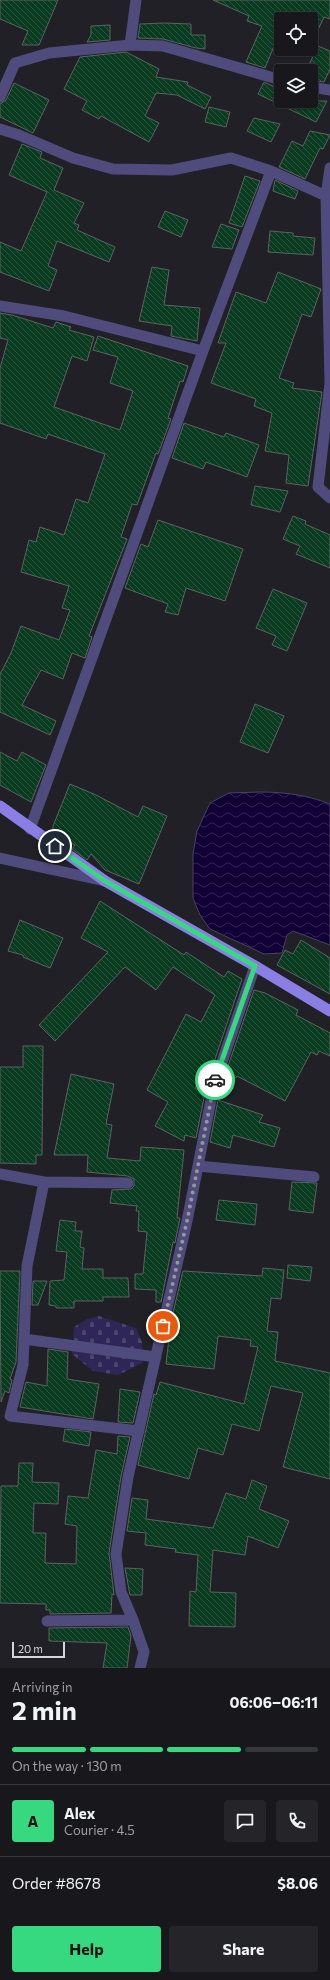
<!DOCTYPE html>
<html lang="en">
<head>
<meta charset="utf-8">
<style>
  body { margin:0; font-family:Commissioner,sans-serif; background:#252529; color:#f1f3f6; height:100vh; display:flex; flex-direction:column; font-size:15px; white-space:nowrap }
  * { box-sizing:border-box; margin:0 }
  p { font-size:13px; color:#9fa0a3 }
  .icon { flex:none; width:22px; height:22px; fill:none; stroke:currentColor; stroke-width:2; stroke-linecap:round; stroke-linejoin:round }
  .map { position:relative; height:1668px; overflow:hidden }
  .drawer { display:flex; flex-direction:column; background:#18181c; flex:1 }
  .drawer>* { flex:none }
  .tools { position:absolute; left:274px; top:12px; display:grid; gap:8px }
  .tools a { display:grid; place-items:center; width:44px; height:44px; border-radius:4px; background:#18181c; box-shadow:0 1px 3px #0004,0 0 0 1px #36373b; font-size:20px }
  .scale { position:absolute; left:12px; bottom:10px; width:53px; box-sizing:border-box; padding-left:4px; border:2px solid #d6d6da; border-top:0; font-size:11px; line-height:14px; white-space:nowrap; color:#d6d6da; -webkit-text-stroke:3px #202026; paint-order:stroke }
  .pin { position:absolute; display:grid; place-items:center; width:34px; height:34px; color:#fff; margin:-17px; border:2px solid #fff; border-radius:50%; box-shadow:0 1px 4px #0007 }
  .courier { position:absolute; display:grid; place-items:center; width:40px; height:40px; margin:-20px; border:3px solid #36d880; border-radius:50%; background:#fff; color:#222; box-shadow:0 1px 5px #0007 }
  .overview em { font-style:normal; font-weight:700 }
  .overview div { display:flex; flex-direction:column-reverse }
  .overview { display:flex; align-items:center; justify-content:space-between; height:68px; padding:0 12px }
  h1 { font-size:26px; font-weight:700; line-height:30px }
  .bar { display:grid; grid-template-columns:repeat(4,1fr); gap:6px 4px; align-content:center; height:48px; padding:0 12px }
  .bar i { height:5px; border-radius:3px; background:#36373b }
  .bar .active { background:#36d880 }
  .bar p { grid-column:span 4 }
  .line { display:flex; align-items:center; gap:10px; padding:0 12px; border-top:1px solid #36373b }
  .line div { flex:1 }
  .round { display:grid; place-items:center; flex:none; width:42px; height:42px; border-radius:4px; background:#252529 }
  .action { display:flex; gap:8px; margin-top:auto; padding:8px 12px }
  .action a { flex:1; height:46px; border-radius:4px; background:#36d880; color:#111; font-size:16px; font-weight:700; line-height:46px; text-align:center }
  .action a+a { background:#252529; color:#f1f3f6 }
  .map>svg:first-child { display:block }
  .cemetery { fill:url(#cemetery-stones) }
  .water { fill:url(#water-waves); stroke:#4b4066 }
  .building { fill:url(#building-back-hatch); stroke:#5c635e }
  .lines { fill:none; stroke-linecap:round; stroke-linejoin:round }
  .minor { stroke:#504b7d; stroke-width:11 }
  .tertiary { stroke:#504b7d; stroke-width:11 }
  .trunk { stroke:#8a7ee4; stroke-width:11 }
  .done { stroke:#96969b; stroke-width:4; stroke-dasharray:0 7.2 }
  .route { stroke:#36d880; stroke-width:5 }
</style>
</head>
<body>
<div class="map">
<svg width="330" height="1668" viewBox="0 0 330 1668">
  <defs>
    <pattern id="cemetery-stones" width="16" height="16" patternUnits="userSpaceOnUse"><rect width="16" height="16" fill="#2d2656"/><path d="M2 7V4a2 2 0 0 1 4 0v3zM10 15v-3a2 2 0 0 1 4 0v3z" fill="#4b456e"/></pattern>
    <pattern id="water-waves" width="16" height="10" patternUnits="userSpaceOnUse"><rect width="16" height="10" fill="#100035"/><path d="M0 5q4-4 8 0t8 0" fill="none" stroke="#322452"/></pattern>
    <pattern id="building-back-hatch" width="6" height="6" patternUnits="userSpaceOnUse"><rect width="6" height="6" fill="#083b1f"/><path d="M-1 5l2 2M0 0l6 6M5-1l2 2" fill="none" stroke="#2b573f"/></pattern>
  </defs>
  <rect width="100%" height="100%" fill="#202026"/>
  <path class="cemetery" d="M99,1316L136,1328L142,1342L143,1363L118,1375L93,1371L72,1354L74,1327L87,1319Z"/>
  <path class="water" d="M260,792C285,792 307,795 330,804V945L293,931L287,935L282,953L264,954L210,929L200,915L193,898V854L197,831L210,803L229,793Z"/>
  <path class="building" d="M0,0H58L39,45H22L28,31L0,19Z
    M213,0H330V19L324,17L311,45V19H281V29L265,68L246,62L262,26L247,21L249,16Z
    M164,23L191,24V35H205V49L196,48L163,39L138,38L140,24Z
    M110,25V40L87,42L91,35V26Z
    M318,46L330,51V69L324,82L311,80V71H306Z
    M126,52L159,69L156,77L188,82L187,85L211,97L205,109L177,95L156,93L145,116L159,123L149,142L101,116L99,119L82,110L87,101L64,89L80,57Z
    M264,82L281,90V101H311V94L318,95L315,101H327L316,122L258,94Z
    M14,83L49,100L33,133L0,117V104L6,100Z
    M209,107L230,112L226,127L205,122Z
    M254,118L280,124L271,142L247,131Z
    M310,131L330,135L323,149L320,148L305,179L279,167L292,141L303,146Z
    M22,144L42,152L40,158L63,168L54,190L84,203L74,223L79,225L77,230L115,247L109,262L57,241L48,266L57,270L49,291L0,272V242L21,251L47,192L9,175Z
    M245,176L260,181L242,227L229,223Z
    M275,180L298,191L295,199L273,191Z
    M165,211L188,220L181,237L158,227Z
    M221,224L239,230L232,249L212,247Z
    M270,231L293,233V236L315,238L313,255L268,252Z
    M152,267L169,270L164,305L200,308L197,341L171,336L172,326L139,321Z
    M278,272L321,289L311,317L302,314L279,378L294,383L292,388L322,392L308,486L286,483L289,455L265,451L272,413L254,406L256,399L211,383L226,343H218L236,292L266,303Z
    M0,313L12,315L53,328L56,322L71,327L69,330L94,337L87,361L72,356L54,407L120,430L133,391L110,383L118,357L93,350L98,336L188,366L183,382L180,381L168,418L171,419L158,454L156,453L137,505L132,504L121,537L127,539L89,636L92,637L85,658L72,653L63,679L41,670L22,705L56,721L50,735L0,712V674L11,653L21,626L59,640L70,610L62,608L69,586L21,572L29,540L36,542L40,527L64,535L76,499L88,503L105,454L48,434L46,439L0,423V368L8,340L0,338Z
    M184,423L224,437L226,433L259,445L247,477L206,462L203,469L172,458Z
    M255,486L288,491L280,512L251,505Z
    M293,516L306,521L305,524L330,535V568L296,554L300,546L283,539Z
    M158,520L243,549L225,601L186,588L178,615L165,612L168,604L125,588L141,544L148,547Z
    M273,589L307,603L287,651L272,645L276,636L256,628Z
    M255,704L284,716L268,753L240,742Z
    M0,752L17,761L22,752L46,765L31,802L0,785Z
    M70,784L96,795L138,817L143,806L167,816L139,884L105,870L91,854L87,860L72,849L75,845L53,834V826Z
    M100,901L184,955L186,952L224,977L228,971L242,979L213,1065L209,1063L195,1088L205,1093L196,1138L185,1135L184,1141L155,1126L168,1102L147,1090L186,1014L201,1022L215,995L173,967L156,990L125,967L55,1041L39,1025L108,952L81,938Z
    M20,920L63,938L50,968L23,957V955L8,951Z
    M301,940L330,958V994L277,965L285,950L293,954Z
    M254,990L265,993L298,1010L296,1015L330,1033V1056L319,1051L317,1055L311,1052L285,1101L237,1076L236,1078L226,1072Z
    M23,1046H43L42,1155H36V1164L0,1163V1067H23Z
    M71,1074L114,1084L106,1124L112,1125L107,1158L140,1161L141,1147L184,1150L177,1218H180L175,1243L173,1242L161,1302H156V1290L135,1289V1274H143L147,1232L138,1231L139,1211H136L137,1206L110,1203L112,1190L131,1189L134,1186V1179L128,1176L87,1172L88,1155H54Z
    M218,1100L263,1115L259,1122L280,1128L274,1147L233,1135L230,1148L210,1142Z
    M292,1182L317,1183L313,1213L289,1210Z
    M219,1200L257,1204L255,1225L216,1220Z
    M60,1220L76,1222L75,1231H82L80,1247L84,1248L82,1269H103V1278H128L129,1297H103V1301H74V1308H56V1306L49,1305L50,1281L64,1280L67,1252L56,1251Z
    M288,1265L312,1267L310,1281L287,1278Z
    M263,1268L284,1270L281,1299L271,1298L267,1331L278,1332L275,1361L330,1373V1479L283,1467L303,1393L271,1386L259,1431L232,1424L223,1455L198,1448L189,1479L138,1465L154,1394L156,1395L160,1382L244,1404L258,1347L250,1346L251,1340L218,1336L214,1369L166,1364L171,1321L183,1271L262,1276Z
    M0,1271H20L16,1362L10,1379L12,1380L9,1393L5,1391L1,1402Z
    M33,1281H47L38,1305H32Z
    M48,1349L68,1352L67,1379L99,1384L93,1419L20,1407L26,1382L47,1386Z
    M120,1389L140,1392L133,1423L118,1422Z
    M65,1429L91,1432L89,1446L63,1441Z
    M118,1436L130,1437L121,1476L109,1553L114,1595L112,1594L111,1613L50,1614V1610H46V1604L0,1603L1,1486H18L19,1463H33L32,1482L59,1483L58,1504L34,1503L33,1533H46L45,1563L76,1564L77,1526L65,1524L68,1496L88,1498L96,1450L117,1454Z
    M252,1480L267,1486L259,1509L289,1521L278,1548L248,1536L245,1555L213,1550L210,1592L236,1593L235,1627L189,1626L190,1591L196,1592L198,1555L175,1552L176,1549L145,1545L146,1533L127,1531L132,1498L148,1500L146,1519L213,1528L226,1493L246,1499Z
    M125,1568L143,1569L142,1595H130Z
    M128,1627L131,1636L127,1668H103L107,1643L49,1641V1628Z"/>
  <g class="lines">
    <path class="minor" d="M130,45L136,0
      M311,87L330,90
      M0,97L15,63L49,53L130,45L163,46L281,80
      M0,129L19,135L73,158L113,169L172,170L231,158L271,171
      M330,168L326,196L330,383L318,487L330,498
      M0,306L64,316L203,351
      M30,829L203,351L271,171L326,196
      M198,1166L314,1177
      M0,1174L44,1182L128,1183
      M44,1182L27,1266L23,1365L10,1416L139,1431
      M24,1339L156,1357
      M47,1621L133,1620
      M140,1668L144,1652L133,1620L121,1592L116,1554L128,1477L187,1221L214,1085L255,966"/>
    <path class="tertiary" d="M0,858L105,881"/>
    <path class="trunk" d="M0,806L105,881L255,966L330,1011"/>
  </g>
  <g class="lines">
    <path class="done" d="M163,1326L187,1221L215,1080"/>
    <path class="route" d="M55,846L105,881L255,966L215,1080"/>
  </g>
</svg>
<div class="tools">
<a><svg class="icon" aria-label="locate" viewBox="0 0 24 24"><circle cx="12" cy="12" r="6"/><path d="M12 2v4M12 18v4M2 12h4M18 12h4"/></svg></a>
<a><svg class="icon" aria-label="layers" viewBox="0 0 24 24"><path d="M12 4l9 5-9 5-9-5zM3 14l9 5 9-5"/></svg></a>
</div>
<div class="scale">20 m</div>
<div class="pin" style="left:163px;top:1326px;background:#ea580c"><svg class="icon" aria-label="bag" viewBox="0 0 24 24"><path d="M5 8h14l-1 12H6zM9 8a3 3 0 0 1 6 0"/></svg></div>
<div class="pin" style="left:55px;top:846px;background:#1f2937"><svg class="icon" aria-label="home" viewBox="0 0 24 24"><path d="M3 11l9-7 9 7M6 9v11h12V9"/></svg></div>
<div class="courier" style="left:215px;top:1080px"><svg class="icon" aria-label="car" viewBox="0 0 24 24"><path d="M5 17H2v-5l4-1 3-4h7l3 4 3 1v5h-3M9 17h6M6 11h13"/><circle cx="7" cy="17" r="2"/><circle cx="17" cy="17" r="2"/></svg></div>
</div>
<section class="drawer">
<div class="overview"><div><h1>2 min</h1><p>Arriving in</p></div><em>06:06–06:11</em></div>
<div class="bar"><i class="active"></i><i class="active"></i><i class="active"></i><i></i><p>On the way · 130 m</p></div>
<div class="line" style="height:72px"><b class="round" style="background:#36d880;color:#111">A</b><div><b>Alex</b><p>Courier · 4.5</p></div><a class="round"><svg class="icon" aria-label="chat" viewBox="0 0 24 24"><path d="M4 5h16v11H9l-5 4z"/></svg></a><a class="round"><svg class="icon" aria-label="phone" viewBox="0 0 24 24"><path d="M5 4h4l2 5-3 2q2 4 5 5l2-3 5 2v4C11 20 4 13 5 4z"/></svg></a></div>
<div class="line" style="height:52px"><div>Order #8678</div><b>$8.06</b></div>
<div class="action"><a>Help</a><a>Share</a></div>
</section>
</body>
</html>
